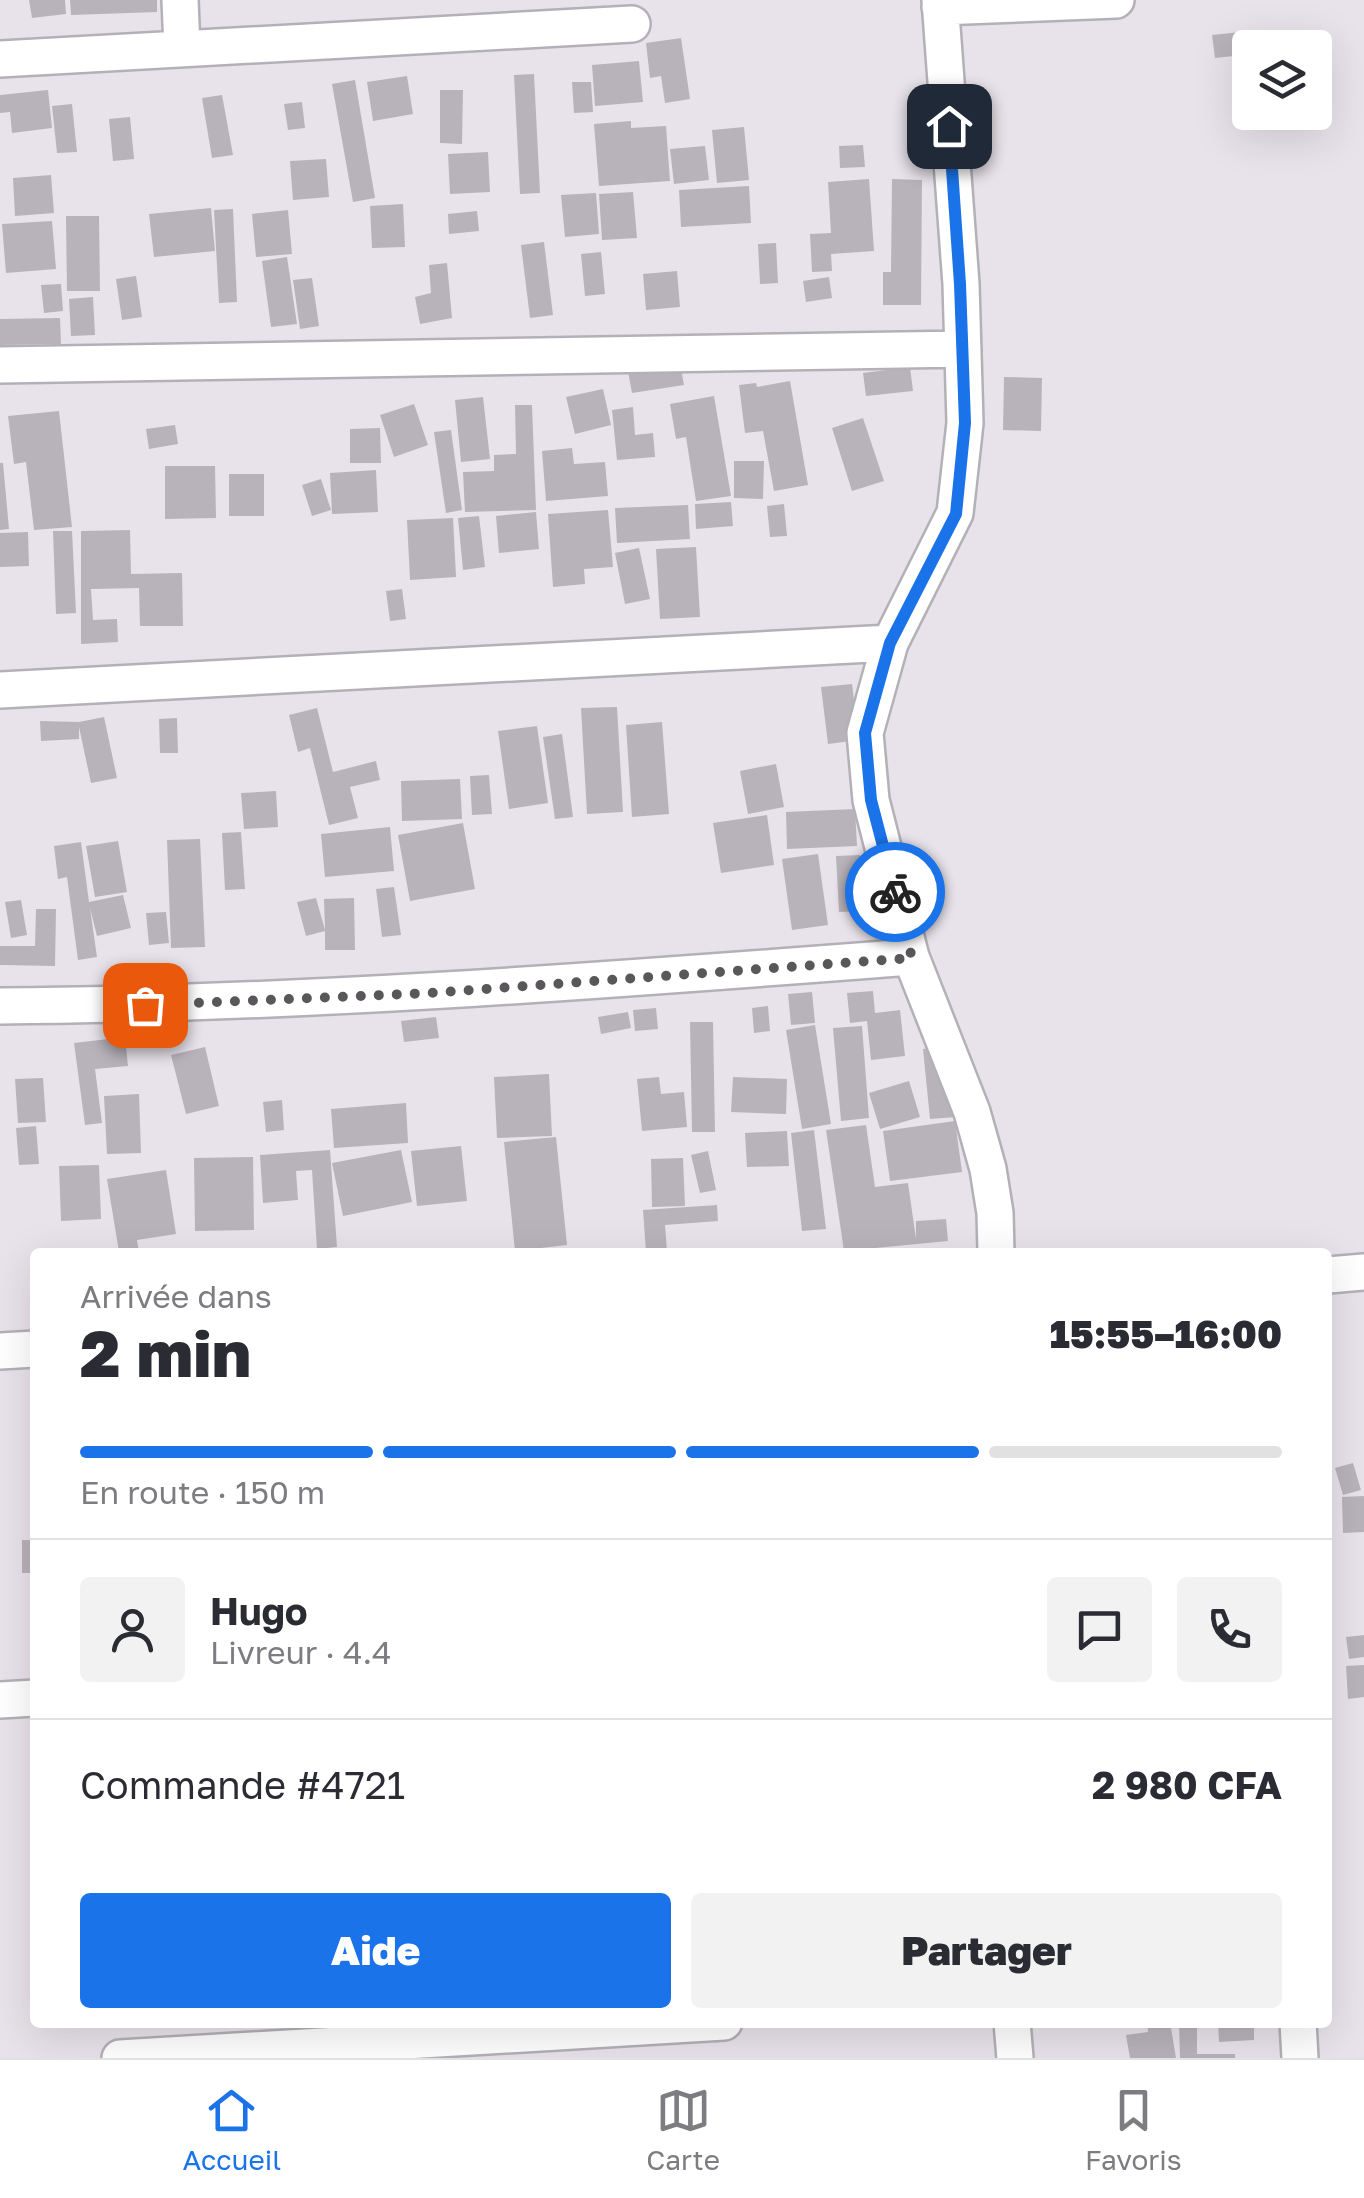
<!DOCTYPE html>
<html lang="fr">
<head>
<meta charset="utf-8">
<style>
  body { margin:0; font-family:"Golos Text",sans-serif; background:#f2f2f3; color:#2b2b33; height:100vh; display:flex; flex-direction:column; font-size:38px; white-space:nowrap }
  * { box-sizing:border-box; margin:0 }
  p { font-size:32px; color:#7c7c81 }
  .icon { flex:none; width:55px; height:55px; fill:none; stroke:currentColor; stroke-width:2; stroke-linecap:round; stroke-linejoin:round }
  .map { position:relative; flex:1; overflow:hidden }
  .side { position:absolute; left:30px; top:1248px; width:1302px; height:780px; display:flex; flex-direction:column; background:#fff; border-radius:10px; box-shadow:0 10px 40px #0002 }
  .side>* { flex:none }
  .buttons { position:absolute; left:1232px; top:30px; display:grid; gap:20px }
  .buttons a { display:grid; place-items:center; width:100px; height:100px; border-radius:10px; background:#fff; box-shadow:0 10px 40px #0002; font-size:50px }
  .pin { position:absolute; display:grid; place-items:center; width:85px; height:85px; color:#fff; margin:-42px; border-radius:20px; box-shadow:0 5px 15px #0006 }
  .courier { position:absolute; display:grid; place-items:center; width:100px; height:100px; margin:-50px; border:8px solid #1a73e8; border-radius:50%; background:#fff; color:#222; box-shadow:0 2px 12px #0007 }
  .overview em { font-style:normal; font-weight:800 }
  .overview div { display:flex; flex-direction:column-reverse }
  .overview { display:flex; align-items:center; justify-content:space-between; height:170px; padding:0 50px }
  h1 { font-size:65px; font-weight:800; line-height:75px }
  .bar { display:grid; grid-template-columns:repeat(4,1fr); gap:15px 10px; align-content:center; height:120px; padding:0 50px }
  .bar i { height:12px; border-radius:8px; background:#e1e1e2 }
  .bar .on { background:#1a73e8 }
  .bar p { grid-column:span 4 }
  .line { display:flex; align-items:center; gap:25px; padding:0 50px; border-top:2px solid #e1e1e2 }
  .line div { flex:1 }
  .round { display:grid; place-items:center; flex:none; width:105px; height:105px; border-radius:10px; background:#f2f2f3 }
  .cta { display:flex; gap:20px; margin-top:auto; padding:20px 50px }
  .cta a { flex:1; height:115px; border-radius:10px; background:#1a73e8; color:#fff; font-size:40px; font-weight:800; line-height:115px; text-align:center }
  .cta a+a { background:#f2f2f3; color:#2b2b33 }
  .dock { display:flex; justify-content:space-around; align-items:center; height:140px; border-top:2px solid #e1e1e2; background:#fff; font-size:28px; color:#7c7c81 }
  .dock a { display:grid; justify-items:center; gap:5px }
  .dock .on { color:#1a73e8 }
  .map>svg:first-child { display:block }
  .building { fill:#b8b3ba }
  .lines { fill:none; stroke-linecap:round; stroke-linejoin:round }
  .minor-casing { stroke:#b4b0b7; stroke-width:40 }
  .minor { stroke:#fff; stroke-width:35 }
  .done { stroke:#5a575b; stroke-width:10; stroke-dasharray:0 18 }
  .route { stroke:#1a73e8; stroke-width:12 }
</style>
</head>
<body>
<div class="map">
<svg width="1364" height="2058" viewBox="0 0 1364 2058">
  <rect width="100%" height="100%" fill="#e8e3ea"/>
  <path class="building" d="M29,0H65L66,14L32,18Z
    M70,0H157V12L71,15Z
    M1241,32L1243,55L1215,58L1212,35Z
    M681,38L690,99L665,103L661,76L650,78L646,43Z
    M639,61L643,102L595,106L592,65Z
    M534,74L540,193L520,194L514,75Z
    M407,76L413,114L373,121L367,82Z
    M355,80L375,198L353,202L332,84Z
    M572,82H591L593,112L574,113Z
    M48,90L52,128L12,133L10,112L0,113V95Z
    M440,90H463L462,144L440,143Z
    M222,95L233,155L212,158L202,98Z
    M302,102L305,128L288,130L284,104Z
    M72,104L77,152L57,153L52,106Z
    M130,117L134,159L113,161L109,119Z
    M631,121V128L666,126L670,181L599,186L594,124Z
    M744,127L749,180L717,183L712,130Z
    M863,145L865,167L840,168L839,146Z
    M705,146L709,180L674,184L670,149Z
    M488,152L490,192L450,194L448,154Z
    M326,159L329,197L293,200L290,161Z
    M51,175L54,213L15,216L13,178Z
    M869,179L874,251L831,254L832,271L812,272L810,234L831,233L828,182Z
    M892,179L922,180L921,305H883V272H891Z
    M749,186L751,223L681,227L679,190Z
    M633,192L637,238L602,240L599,194Z
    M596,193L599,234L565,237L561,195Z
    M403,204L405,247L372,248L370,206Z
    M211,208L215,251L154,257L149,214Z
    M233,209L237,302L219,303L214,210Z
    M288,210L292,254L256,257L252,214Z
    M477,211L479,231L449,234L448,214Z
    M66,216H99L100,291H67Z
    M52,221L56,269L6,273L2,224Z
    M544,242L553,315L530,318L521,245Z
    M776,243L778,283L760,284L758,244Z
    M601,252L605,294L585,296L581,254Z
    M287,257L297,324L271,327L262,261Z
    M447,263L452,318L420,324L415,297L431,293L429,265Z
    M677,271L680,307L646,310L643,274Z
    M136,276L142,317L122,320L116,279Z
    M829,277L832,298L806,302L803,281Z
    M312,278L319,326L300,329L293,280Z
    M61,284L63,311L44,313L41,285Z
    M93,297L95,335L71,336L69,299Z
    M60,318L61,344L0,345V319Z
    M680,363L684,385L632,393L628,371Z
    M910,367L913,391L866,396L863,373Z
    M1004,377L1042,378L1041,431L1003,430Z
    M790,381L808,485L774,491L763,431L745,433L739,385L756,383L757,387Z
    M603,389L611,425L575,434L566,397Z
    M714,396L731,496L696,501L686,437L676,439L670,404Z
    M483,397L490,459L461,462L455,400Z
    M414,404L428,445L394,457L380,415Z
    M515,405H532L536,510L465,512L463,472L494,471V455L516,454Z
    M633,407L635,435L653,433L655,457L617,460L612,410Z
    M59,411L72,527L34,530L26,462L14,464L8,416Z
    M863,418L884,481L852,491L832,428Z
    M175,425L178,444L149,449L146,429Z
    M380,428L381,463H350V429Z
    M451,430L462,510L446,513L434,432Z
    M572,448L574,464L605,462L608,496L546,501L542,451Z
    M734,461H764L763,499L734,498Z
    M0,463H3L9,529L0,530Z
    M165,466H215L216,518L165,519Z
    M376,470L378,512L332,514L330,473Z
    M229,474H264V516H229Z
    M321,479L331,510L312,516L302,485Z
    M731,502L733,526L696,529L695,504Z
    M784,504L787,536L770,537L767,506Z
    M688,505L690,539L617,543L615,508Z
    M608,510L613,567L584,569L585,584L553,587L548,514Z
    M536,512L539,549L499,553L496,516Z
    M479,516L485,567L463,570L458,518Z
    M453,518L456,577L410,580L407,520Z
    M130,530L131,574L182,573L183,626H140L139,588L91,589L93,620L117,619L118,642L81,644V531Z
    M53,531H72L76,613L56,614Z
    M28,532L29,566L0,567V533Z
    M696,547L700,617L660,619L656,549Z
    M639,548L650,599L625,604L615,553Z
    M402,589L406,619L390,621L386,591Z
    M852,684L859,740L828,744L821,687Z
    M617,707L623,812L587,814L581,708Z
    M317,708L333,772L376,761L380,780L350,787L358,818L329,825L310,748L298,752L289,715Z
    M104,717L117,778L91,783L79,727V739L41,741L40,721L79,722Z
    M177,718L178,753H160L159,719Z
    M662,722L669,814L632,817L626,725Z
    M537,726L548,803L509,809L498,731Z
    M562,734L573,817L555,819L543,737Z
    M776,764L784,807L748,814L740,771Z
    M489,775L492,814L472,815L470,776Z
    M460,779L462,819L402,821L401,781Z
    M276,791L278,827L244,829L241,793Z
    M855,809L857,846L787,849L786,812Z
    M767,815L774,865L721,873L713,823Z
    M463,823L475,889L410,901L398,835Z
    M390,827L394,871L325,877L321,834Z
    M241,832L245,889L225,890L222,833Z
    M200,839L205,947L171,948L167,840Z
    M118,841L127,892L95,897L86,846Z
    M81,842L89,902L123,895L131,928L97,936L90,908L97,957L78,960L67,877L58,879L54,846Z
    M818,854L828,925L792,930L782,859Z
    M860,855L864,911L839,912L836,856Z
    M394,887L401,935L382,937L376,889Z
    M316,898L325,930L324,899L354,898L355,950H325V931L306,936L297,902Z
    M21,900L27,935L11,938L5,902Z
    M36,909H56L55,966L0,965V946H35Z
    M166,912L169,943L149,945L146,913Z
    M873,991L875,1013L900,1010L905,1056L871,1060L867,1021L850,1023L847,993Z
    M812,992L815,1023L791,1025L788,994Z
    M768,1006L770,1031L754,1033L752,1008Z
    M656,1008L658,1029L635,1031L633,1010Z
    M628,1012L631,1028L601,1034L598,1017Z
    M436,1017L439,1038L404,1042L401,1021Z
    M690,1022H713L715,1132H692Z
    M815,1025L831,1124L802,1129L786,1030Z
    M862,1026L869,1118L841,1121L833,1028Z
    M125,1037L128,1066L95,1069L102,1123L85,1125L74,1043Z
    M949,1046L956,1117L930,1119L923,1049Z
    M205,1047L219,1106L186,1114L171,1055Z
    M549,1074L552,1136L497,1138L494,1077Z
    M659,1077L661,1094L684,1092L687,1127L642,1131L637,1079Z
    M733,1077L787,1079L786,1114L731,1112Z
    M43,1078L46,1122L18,1123L15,1079Z
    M909,1081L920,1117L880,1129L869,1093Z
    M139,1094L141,1153L107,1154L104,1096Z
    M282,1100L284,1130L266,1132L263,1102Z
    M406,1103L408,1143L334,1148L331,1109Z
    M955,1121L962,1172L890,1181L883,1131Z
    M866,1125L875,1187L908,1183L916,1239V1221L946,1219L948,1241L844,1251L826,1130Z
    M36,1126L39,1164L19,1165L16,1128Z
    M814,1130L826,1229L802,1231L791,1133Z
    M787,1131L789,1166L747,1167L745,1133Z
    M556,1137L567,1245L515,1251L504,1142Z
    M461,1146L467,1201L417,1206L411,1151Z
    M330,1150L337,1247L317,1249L312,1170L296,1171L298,1200L263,1203L260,1155Z
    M401,1150L412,1202L343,1216L332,1163Z
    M708,1151L716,1190L700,1193L691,1155Z
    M253,1157L254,1230L195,1231L194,1158Z
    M683,1158L685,1206L652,1207L651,1159Z
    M99,1165L101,1219L61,1221L59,1166Z
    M166,1170L176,1234L137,1240L139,1252H119L107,1179Z
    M717,1205L718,1221L665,1225L667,1252H646L643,1210Z
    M1353,1463L1361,1490L1343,1495L1335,1468Z
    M1364,1496V1532L1343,1533L1342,1497Z
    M22,1540H35V1573H22Z
    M1364,1635V1657L1349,1659L1346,1637Z
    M1364,1665V1697L1348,1699L1346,1666Z
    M1147,2022H1170L1176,2058H1130L1126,2035L1148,2032Z
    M1179,2022H1197V2054H1235V2058H1180Z
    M1218,2022H1254V2040L1219,2042Z"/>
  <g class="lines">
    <g class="minor-casing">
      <path id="minor" d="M180,0L182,48
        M940,0L961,284L965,423L955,513L890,643L865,733L871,800L911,957L972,1112L988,1169L995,1213L996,1252
        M940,7L1116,0
        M0,59L632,24
        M0,365L963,349
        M0,690L890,643
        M0,1006C305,1004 608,980 911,957
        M1328,1275L1364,1272
        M0,1351L35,1349
        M0,1700L35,1698
        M1012,2022L1015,2058
        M1298,2022L1300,2058
        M120,2058L724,2022"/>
    </g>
    <use href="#minor" class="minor"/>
  </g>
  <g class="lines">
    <path class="done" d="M145,1005L430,993L912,958L895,892"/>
    <path class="route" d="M895,892L871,800L865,733L890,643L956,514L965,423L960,284L949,126"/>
  </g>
</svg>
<div class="buttons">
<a><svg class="icon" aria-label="layers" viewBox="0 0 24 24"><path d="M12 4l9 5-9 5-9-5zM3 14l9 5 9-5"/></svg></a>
</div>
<div class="pin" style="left:145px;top:1005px;background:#ea580c"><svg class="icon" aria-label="bag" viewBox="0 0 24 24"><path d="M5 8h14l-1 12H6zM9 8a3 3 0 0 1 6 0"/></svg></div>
<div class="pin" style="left:949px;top:126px;background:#1f2937"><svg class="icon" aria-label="home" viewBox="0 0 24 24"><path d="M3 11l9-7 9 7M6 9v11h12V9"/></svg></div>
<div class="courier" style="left:895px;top:892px"><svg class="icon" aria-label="bike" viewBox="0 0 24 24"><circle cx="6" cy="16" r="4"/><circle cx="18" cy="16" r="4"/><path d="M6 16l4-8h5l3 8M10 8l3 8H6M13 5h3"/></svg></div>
<section class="side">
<div class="overview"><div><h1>2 min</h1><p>Arrivée dans</p></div><em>15:55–16:00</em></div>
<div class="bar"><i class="on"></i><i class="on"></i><i class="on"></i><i></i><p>En route · 150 m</p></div>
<div class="line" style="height:180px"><a class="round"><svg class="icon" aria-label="person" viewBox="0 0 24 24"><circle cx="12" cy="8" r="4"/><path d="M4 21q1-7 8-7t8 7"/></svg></a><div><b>Hugo</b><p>Livreur · 4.4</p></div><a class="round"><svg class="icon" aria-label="chat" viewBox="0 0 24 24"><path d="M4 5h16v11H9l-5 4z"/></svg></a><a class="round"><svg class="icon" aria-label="phone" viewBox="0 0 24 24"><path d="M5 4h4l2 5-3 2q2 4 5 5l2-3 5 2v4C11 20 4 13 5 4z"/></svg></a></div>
<div class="line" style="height:130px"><div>Commande #4721</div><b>2 980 CFA</b></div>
<div class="cta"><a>Aide</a><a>Partager</a></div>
</section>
</div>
<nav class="dock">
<a class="on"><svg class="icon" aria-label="home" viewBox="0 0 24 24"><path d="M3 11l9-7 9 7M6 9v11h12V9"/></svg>Accueil</a>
<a><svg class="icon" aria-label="map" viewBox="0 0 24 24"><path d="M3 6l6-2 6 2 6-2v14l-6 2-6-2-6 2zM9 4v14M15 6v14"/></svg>Carte</a>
<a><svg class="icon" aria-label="saved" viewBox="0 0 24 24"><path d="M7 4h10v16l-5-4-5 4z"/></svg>Favoris</a>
</nav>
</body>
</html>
